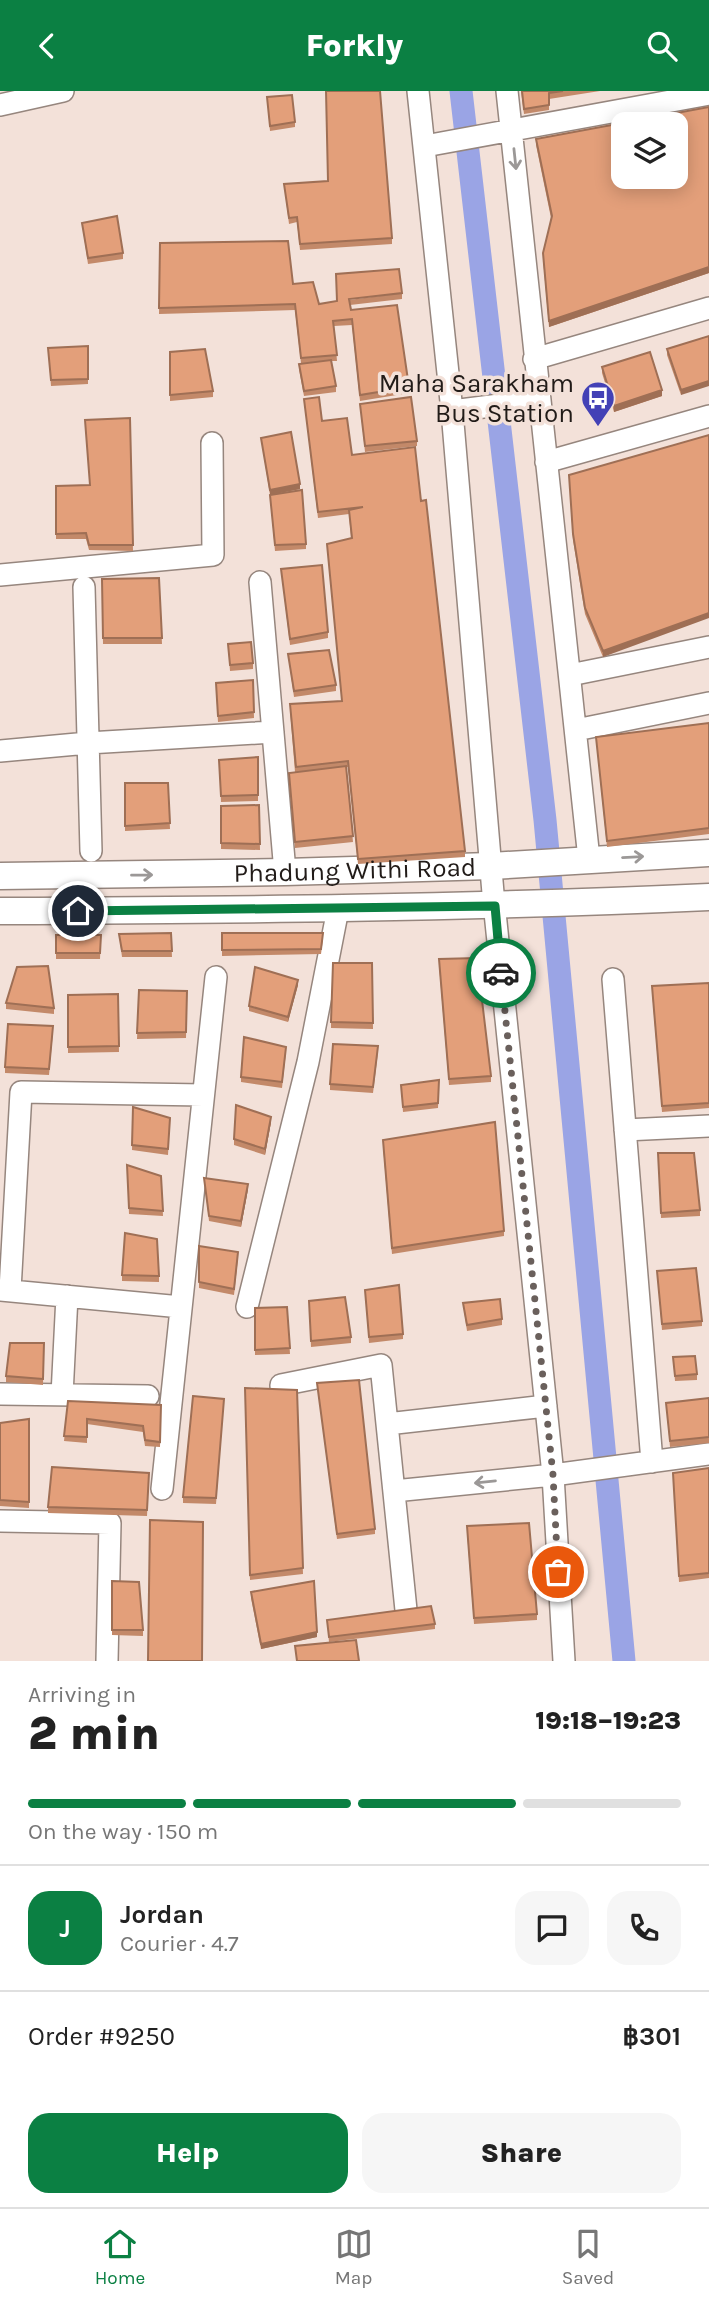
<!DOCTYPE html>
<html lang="en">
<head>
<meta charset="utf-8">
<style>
  body { margin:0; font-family:Karla,sans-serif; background:#f6f6f6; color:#222; height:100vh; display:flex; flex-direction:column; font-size:26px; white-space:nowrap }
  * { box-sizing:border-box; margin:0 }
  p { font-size:23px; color:#767676 }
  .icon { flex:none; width:38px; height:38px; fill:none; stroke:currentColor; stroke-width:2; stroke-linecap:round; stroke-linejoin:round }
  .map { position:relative; height:1570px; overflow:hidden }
  .panel { display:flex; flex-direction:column; background:#fff; flex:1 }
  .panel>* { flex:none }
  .buttons { position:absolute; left:611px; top:21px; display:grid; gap:14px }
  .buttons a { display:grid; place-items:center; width:77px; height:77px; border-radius:14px; background:#fff; box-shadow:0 4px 18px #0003; font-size:35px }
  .pin { position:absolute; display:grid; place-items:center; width:60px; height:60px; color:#fff; margin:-30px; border:4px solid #fff; border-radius:50%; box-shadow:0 2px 7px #0007 }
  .courier { position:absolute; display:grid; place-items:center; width:70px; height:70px; margin:-35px; border:5px solid #0b8043; border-radius:50%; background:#fff; color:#222; box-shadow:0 2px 9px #0007 }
  .head em { font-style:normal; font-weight:800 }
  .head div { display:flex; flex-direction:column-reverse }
  .head { display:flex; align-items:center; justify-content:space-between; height:119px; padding:0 28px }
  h1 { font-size:46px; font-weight:800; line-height:52px }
  .bar { display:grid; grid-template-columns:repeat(4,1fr); gap:10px 7px; align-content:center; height:84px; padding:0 28px }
  .bar i { height:9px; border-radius:5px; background:#e0e0e0 }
  .bar .current { background:#0b8043 }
  .bar p { grid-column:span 4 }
  .line { display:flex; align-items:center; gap:18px; padding:0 28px; border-top:2px solid #e0e0e0 }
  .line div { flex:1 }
  .round { display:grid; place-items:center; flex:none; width:74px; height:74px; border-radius:21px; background:#f6f6f6 }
  .action { display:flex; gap:14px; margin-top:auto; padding:14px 28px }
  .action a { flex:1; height:80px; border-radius:21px; background:#0b8043; color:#fff; font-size:28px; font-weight:800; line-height:80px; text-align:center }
  .action a+a { background:#f6f6f6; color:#222 }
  header { display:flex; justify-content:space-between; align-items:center; height:91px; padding:0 28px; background:#0b8043; color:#fff; font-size:32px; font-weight:800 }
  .dock { display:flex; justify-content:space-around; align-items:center; height:98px; border-top:2px solid #e0e0e0; background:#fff; font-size:19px; color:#767676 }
  .dock a { display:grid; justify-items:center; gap:4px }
  .dock .current { color:#0b8043 }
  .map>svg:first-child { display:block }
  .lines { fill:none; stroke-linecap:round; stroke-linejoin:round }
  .canal { stroke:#9aa4e5; stroke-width:23 }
  .minor-casing { stroke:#96867e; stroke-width:24 }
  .major-casing { stroke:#96867e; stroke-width:29 }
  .minor { stroke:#fff; stroke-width:21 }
  .major { stroke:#fff; stroke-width:26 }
  .wall { fill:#c38969 }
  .shaded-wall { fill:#9f6f55 }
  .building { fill:#e39f7a; stroke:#9f6f55; stroke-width:2; fill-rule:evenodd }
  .oneway { stroke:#9b9897 }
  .done { stroke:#6a605c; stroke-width:7; stroke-dasharray:0 12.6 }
  .route { stroke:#0b8043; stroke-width:9 }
  .labels { text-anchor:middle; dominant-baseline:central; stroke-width:7; stroke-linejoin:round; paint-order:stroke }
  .poi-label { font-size:26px; fill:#211b18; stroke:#f3e1d9; text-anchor:end }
  .street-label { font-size:26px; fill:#211b18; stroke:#f3e1d9 }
</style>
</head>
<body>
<header><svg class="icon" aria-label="back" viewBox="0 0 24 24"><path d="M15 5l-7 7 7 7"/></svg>Forkly<svg class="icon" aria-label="search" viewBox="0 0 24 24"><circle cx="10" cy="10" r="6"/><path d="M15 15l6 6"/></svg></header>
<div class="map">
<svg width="709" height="1570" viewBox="0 0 709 1570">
  <rect width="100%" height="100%" fill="#f3e1d9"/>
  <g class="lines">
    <path class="canal" d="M461,0L545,729L624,1570"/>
    <g class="minor-casing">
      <path id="minor" d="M418,0L452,320L493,802L553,1384L564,1570
        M507,0L589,768
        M0,14L63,0
        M425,55L709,3
        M534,268L709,217
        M452,320L539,309
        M546,371L709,325
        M0,484L213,464L212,352
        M260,491L285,781
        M84,496L91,760
        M570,584L709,556
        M576,639L709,612
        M0,660L88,652L273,641
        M613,888L652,1371
        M625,1039L709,1035
        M0,1199L181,1216
        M10,1199L21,1001L203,1004
        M247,1216L308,971L338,818
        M0,1303L148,1305
        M62,1304L67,1205
        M283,1326L281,1294L381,1274L406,1519
        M387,1333L546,1315
        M162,1398L216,886
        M394,1400L553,1384L709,1363
        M0,1430L110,1432L107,1570"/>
    </g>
    <g class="major-casing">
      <g id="major">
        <path id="s1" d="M0,785L285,781L491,775L709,762"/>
        <path d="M0,820C237,819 473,817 709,806"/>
      </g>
    </g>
    <use href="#minor" class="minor"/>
    <use href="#major" class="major"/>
  </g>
  <path class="wall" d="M521,0H600L549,8V19L524,23Z
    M267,6L295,31V36L270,40Z
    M709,16V182L549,236L543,168L551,127L536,54V48Z
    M284,93L392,147V153L300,159L297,131L289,133Z
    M82,132L123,162V168L88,173Z
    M160,152L293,193L319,213L402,202V208L350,214L351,219L409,296V302L360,310L352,234L334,235L337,270H331L336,295V301L304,305L299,278V273L301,272L295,219L159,223Z
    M709,245L681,304L667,264V258Z
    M88,255V293L51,295L48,257Z
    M170,261L213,300V306L170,310Z
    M602,276L662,305L614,321L602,282Z
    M304,308L352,364L465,760V766L358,773L348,676H346L353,751L295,757L289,688L295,681L290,619L342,610L327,453L351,447L349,423L318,427Z
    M360,313L417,350V355L365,361Z
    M130,327L133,460L89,459L86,448H56V395L90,394Z
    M709,344L603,566L585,523L573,449L569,384Z
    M261,347L300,398L280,402L306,453V458L275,460L270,404Z
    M281,478L328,541V547L290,554Z
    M159,487L162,553H103L102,488Z
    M228,553L253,572V578L230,580Z
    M288,563L336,594V600L294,606Z
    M253,589L254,627L218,631L216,597Z
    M709,632V743L607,756L596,646Z
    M258,666V710L221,711L219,669Z
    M125,692H168L170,738L125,740Z
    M259,714L260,759L221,758V715Z
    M171,842L172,866H122L119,843Z
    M222,842L323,848L321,863L222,865Z
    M56,844H101L100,868H56Z
    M372,872L373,938L331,937V931Z
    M439,874L491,985V991L449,994Z
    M709,892V1017L662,1021L652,900Z
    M298,894L288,931L249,920V915Z
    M139,899L187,900L186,947L137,948Z
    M118,903L119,961L68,962V904Z
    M6,912L54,917V923L6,918Z
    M53,941L49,984L5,982V976Z
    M286,961L282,997L241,991V986Z
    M378,961L373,1002L330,999V993Z
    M439,989L438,1017L403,1021L401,994Z
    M133,1016L170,1027L168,1064L132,1059Z
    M271,1031L265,1064L234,1054V1048Z
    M383,1055L504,1140V1145L392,1163Z
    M658,1062L700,1119V1125L661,1127Z
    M127,1074L161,1085L163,1125L129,1123Z
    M204,1087L248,1098L241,1136L209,1130Z
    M199,1155L238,1167L234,1204L199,1197Z
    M657,1180L702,1230V1235L662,1239Z
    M122,1184L159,1185V1191L122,1190Z
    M365,1199L403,1243V1248L369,1252Z
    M309,1210L351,1246V1252L311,1256Z
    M463,1212L502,1228V1234L467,1240Z
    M287,1216L290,1263L255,1264V1217Z
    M44,1252L43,1294L6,1291V1285Z
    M673,1266L697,1283V1289L675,1290Z
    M317,1292L375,1438V1443L337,1448Z
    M245,1297L297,1299L303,1483L250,1489Z
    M709,1307V1352L670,1356L666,1312Z
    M224,1308L216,1413L183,1412V1406Z
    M68,1310L161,1314L160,1356L145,1355L143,1341L87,1333V1352L64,1350Z
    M29,1328V1417L0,1415V1332Z
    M709,1377V1487L679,1491L673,1382Z
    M149,1382L147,1425L48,1422V1416Z
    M467,1441L537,1523V1529L474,1533Z
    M112,1490L143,1539V1545L112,1544Z
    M251,1501L317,1546L261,1558L251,1507Z
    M327,1529L435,1533V1538L329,1551Z"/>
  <path class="shaded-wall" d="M709,176V182L549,236V230Z
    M709,290V295L681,304V299Z
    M662,299V305L614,321V315Z
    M300,393V398L270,404V399Z
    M709,522V527L603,566V560Z
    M298,889V894L288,931V926Z
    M271,1026V1031L265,1064V1058Z
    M248,1093V1098L241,1136V1130Z
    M317,1541V1546L261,1558V1553Z"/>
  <path class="building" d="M326,0H380L392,147L300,153L297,126L289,127L284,93L328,90Z
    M522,0H563L549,2V14L524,18Z
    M292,4L295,31L270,35L267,6Z
    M709,16V176L549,230L543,162L552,125L536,48ZM623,33H676V86H623Z
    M117,125L123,162L88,167L82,132Z
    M288,150L293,193L313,191L319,213L337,210L336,183L399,178L402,202L349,208L351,219L397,214L409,296L360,304L352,228L333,230L337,264L301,267L295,213L159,217L160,152Z
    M709,245V290L681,299L667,258Z
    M88,255V288L51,289L48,257Z
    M205,258L213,300L170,304V261Z
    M650,261L662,299L614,315L602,276Z
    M331,269L336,295L304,300L299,273Z
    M319,306L322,330L347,327L352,364L415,356L421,410L426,409L465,760L358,768L348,670L296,676L290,613L342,610L327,453L352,447L349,419L363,416L318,421L304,308Z
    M411,306L417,350L365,355L360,313Z
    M130,327L133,454H89L86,442L56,443V395L90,394L85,329Z
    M291,341L300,393L270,399L261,347Z
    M709,344V522L603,560L585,517L573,443L569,384Z
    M302,399L306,453L275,454L270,404Z
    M322,474L328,541L290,548L281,478Z
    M159,487L162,547H103L102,488Z
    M251,551L253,572L230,574L228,553Z
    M329,559L336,594L294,600L288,563Z
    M253,589L254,621L218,625L216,592Z
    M709,632V737L607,750L596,646Z
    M258,666V704L221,705L219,669Z
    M346,675L353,745L295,751L289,682Z
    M125,692H168L170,732L125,735Z
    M259,714L260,753L221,752V715Z
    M171,842L172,860H122L119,843Z
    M222,842H323L321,858L222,859Z
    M56,844H101L100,862H56Z
    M477,867L491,985L449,988L439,868Z
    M333,872H372L373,932L331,931Z
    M48,875L54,917L6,912L17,876Z
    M255,876L298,889L288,926L249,915Z
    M709,892V1012L662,1015L652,895Z
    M139,899L187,900L186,941L137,942Z
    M118,903L119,955L68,956V904Z
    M8,933L53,935L49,978L5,976Z
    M244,946L286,956L282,991L241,986Z
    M333,953L378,955L373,996L330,993Z
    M439,989L438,1012L403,1016L401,994Z
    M236,1014L271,1026L265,1058L234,1048Z
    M133,1016L170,1027L168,1058L132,1054Z
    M495,1031L504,1140L392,1157L383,1049Z
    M658,1062H694L700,1119L661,1122Z
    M127,1074L161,1085L163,1120L129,1117Z
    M204,1087L248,1093L241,1130L209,1125Z
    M125,1142L157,1148L159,1185L122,1184Z
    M199,1155L238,1161L234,1198L199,1191Z
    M696,1177L702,1230L662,1233L657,1180Z
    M399,1194L403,1243L369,1246L365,1199Z
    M345,1206L351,1246L311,1250L309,1210Z
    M500,1208L502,1228L467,1234L463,1212Z
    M287,1216L290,1257L255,1259V1217Z
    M10,1252H44L43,1288L6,1285Z
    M695,1265L697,1283L675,1285L673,1266Z
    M359,1289L375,1438L337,1443L317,1292Z
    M245,1297L297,1299L303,1477L250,1484Z
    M193,1305L224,1308L216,1407L183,1406Z
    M709,1307V1346L670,1350L666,1312Z
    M68,1310L161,1314L160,1351L145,1349L143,1335L87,1328V1346L64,1345Z
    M29,1328V1411L0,1409V1332Z
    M52,1376L149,1382L147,1419L48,1416Z
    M709,1377V1482L679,1485L673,1382Z
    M150,1429L203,1431L202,1570H148Z
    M529,1432L537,1523L474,1527L467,1435Z
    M112,1490L139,1491L143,1539H112Z
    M314,1490L317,1541L261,1553L251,1501Z
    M431,1515L435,1533L329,1546L327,1529Z
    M356,1549L359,1570H297L295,1555Z"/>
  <defs><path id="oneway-shaft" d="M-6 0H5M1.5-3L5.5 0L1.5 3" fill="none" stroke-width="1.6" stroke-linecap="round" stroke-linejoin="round" transform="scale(1.75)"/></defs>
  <g class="oneway">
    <use href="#oneway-shaft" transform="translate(515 68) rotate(84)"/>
    <use href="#oneway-shaft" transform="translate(633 766) rotate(-3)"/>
    <use href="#oneway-shaft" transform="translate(142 784) rotate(-1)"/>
    <use href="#oneway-shaft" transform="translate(485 1391) rotate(174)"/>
  </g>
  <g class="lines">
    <path class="done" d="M501,882L553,1384L558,1481"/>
    <path class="route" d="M78,820L495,815L501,882"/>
  </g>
  <defs>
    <g id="bus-pin" transform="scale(1.75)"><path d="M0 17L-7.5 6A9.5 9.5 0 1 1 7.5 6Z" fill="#4341b6" stroke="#f3e1d9"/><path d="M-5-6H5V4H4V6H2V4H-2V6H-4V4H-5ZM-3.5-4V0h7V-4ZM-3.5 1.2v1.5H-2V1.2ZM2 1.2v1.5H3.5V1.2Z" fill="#fff"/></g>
  </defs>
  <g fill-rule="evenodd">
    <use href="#bus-pin" x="598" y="307"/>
  </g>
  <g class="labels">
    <g class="poi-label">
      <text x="574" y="292">Maha Sarakham<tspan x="574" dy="30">Bus Station</tspan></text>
    </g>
    <g class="street-label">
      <text stroke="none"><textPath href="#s1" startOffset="355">Phadung Withi Road</textPath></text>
    </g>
  </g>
</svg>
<div class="buttons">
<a><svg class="icon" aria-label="layers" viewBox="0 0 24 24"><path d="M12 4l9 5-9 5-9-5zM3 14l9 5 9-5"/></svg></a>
</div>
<div class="pin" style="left:558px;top:1481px;background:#ea580c"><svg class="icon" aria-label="bag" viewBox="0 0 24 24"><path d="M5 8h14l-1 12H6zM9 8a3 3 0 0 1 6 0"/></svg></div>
<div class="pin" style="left:78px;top:820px;background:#1f2937"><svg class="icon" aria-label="home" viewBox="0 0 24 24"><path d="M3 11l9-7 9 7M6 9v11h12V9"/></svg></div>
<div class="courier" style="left:501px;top:882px"><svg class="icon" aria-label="car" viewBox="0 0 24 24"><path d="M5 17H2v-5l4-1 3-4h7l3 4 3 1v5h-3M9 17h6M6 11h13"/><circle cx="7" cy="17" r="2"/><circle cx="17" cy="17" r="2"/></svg></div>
</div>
<section class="panel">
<div class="head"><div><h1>2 min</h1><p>Arriving in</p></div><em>19:18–19:23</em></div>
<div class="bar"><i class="current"></i><i class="current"></i><i class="current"></i><i></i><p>On the way · 150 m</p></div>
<div class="line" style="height:126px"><b class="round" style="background:#0b8043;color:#fff">J</b><div><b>Jordan</b><p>Courier · 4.7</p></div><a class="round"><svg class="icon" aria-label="chat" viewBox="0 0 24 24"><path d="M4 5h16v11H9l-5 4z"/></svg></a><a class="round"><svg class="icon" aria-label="phone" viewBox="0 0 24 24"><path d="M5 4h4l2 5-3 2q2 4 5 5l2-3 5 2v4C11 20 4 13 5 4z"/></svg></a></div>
<div class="line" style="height:91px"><div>Order #9250</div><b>฿301</b></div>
<div class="action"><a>Help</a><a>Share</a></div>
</section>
<nav class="dock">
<a class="current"><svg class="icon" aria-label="home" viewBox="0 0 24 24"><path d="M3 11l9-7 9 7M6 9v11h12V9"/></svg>Home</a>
<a><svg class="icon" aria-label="map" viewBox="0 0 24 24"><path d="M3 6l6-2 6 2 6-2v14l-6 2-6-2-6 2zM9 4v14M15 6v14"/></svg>Map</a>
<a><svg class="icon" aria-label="saved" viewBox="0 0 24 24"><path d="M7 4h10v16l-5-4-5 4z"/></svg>Saved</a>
</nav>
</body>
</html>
